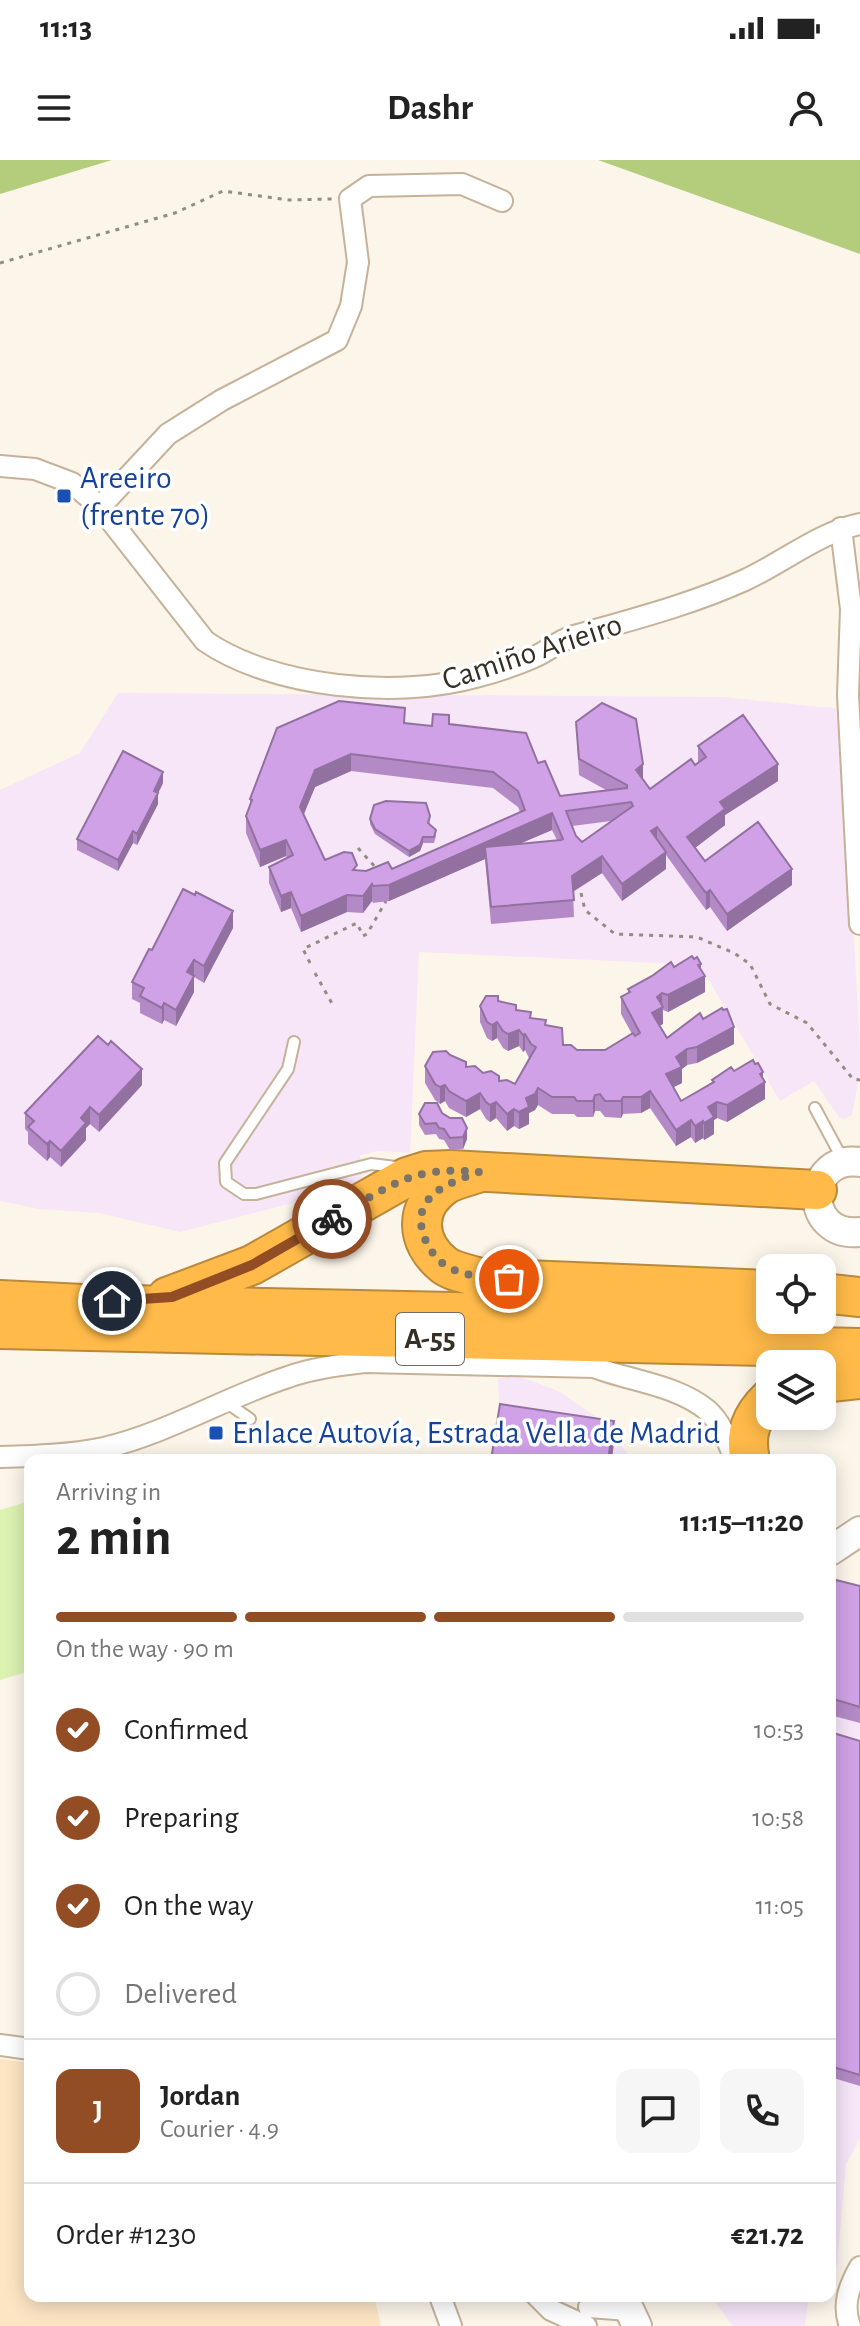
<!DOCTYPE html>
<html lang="en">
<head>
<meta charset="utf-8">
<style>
  body { margin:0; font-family:"Alegreya Sans",sans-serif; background:#f6f6f6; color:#222; height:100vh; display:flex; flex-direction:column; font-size:30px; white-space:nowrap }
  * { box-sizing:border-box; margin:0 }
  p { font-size:26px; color:#767676 }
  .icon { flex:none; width:44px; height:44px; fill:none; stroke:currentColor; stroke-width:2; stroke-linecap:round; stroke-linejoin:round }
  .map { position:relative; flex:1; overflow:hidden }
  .details { position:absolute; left:24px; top:1294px; width:812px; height:848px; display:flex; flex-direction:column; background:#fff; border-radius:16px; box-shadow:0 4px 20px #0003 }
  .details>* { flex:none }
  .tools { position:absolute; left:756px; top:1094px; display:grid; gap:16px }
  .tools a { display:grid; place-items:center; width:80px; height:80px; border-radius:16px; background:#fff; box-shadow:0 4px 20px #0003; font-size:40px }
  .pin { position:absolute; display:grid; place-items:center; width:68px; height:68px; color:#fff; margin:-34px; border:4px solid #fff; border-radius:50%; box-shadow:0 2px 8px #0007 }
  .courier { position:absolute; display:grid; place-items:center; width:80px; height:80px; margin:-40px; border:6px solid #924d24; border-radius:50%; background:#fff; color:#222; box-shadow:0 2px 10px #0007 }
  .summary em { font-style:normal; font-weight:700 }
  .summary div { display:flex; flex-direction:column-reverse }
  .summary { display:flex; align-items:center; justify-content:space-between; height:136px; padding:0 32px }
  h1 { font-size:52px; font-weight:700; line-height:60px }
  .bar { display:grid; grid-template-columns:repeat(4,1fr); gap:12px 8px; align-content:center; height:96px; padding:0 32px }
  .bar i { height:10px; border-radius:6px; background:#e0e0e0 }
  .bar .active { background:#924d24 }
  .bar p { grid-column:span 4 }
  .line { display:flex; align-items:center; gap:20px; padding:0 32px; border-top:2px solid #e0e0e0 }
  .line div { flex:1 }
  .round { display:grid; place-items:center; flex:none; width:84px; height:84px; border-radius:16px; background:#f6f6f6 }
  ol { padding:0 32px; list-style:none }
  li { display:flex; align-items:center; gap:24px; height:88px }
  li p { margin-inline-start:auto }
  li .icon { padding:8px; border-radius:50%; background:#924d24; color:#fff; stroke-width:4 }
  li:last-child { color:#767676 }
  li i { width:44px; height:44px; border:4px solid #e0e0e0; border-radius:50% }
  .status { display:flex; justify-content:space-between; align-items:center; height:56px; padding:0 40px; background:#fff; direction:ltr }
  .status svg { height:22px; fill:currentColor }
  header { display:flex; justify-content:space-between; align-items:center; height:104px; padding:0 32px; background:#fff; font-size:36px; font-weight:700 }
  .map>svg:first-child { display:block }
  .built { fill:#fde5c4 }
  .education { fill:#f6e6f8 }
  .green { fill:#dcf2b1 }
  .forest { fill:#b3cd7d }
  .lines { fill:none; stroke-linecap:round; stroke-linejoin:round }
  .lane-casing { stroke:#c5b299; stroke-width:14 }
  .street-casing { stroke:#c5b299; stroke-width:24 }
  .secondary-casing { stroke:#c5b299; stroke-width:32 }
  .highway-casing { stroke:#b9893c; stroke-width:42 }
  .path { stroke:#938c81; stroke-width:3; stroke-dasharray:4 6; stroke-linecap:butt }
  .lane { stroke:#fff; stroke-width:10 }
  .street { stroke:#fff; stroke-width:20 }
  .secondary { stroke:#fff; stroke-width:28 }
  .highway { stroke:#ffba49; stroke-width:38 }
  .wall { fill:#b38ac6; fill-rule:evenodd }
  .shaded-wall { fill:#9271a1 }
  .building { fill:#d0a1e6; stroke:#9271a1; stroke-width:2; fill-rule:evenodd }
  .done { stroke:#7b746a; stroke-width:8; stroke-dasharray:0 14.4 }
  .route { stroke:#924d24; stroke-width:10 }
  .transit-dot { fill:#1a4fb4; stroke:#fff; stroke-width:3 }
  .labels { text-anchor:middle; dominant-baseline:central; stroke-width:7; stroke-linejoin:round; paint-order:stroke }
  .shield { fill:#fff; stroke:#726d66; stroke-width:2 }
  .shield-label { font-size:30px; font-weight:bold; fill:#362f25 }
  .transit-label { font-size:32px; fill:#164399; stroke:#fff; text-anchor:start }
  .street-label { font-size:32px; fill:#362f25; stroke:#fff }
</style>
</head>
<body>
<div class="status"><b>11:13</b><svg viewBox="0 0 49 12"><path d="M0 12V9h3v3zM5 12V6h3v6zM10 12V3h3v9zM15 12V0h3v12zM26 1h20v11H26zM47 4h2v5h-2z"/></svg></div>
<header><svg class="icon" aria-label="menu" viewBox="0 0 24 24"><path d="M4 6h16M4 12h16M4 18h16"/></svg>Dashr<svg class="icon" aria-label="person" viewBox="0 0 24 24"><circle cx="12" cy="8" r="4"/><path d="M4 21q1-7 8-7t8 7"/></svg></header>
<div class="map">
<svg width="860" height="2166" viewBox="0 0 860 2166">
  <rect width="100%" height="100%" fill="#fcf5ea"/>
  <path class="built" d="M0,1899L30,1903V2136H374L381,2166H0Z"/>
  <path class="education" d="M118,533L722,537L841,549L860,888V912L852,955L844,959L839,957L814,921L780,941L700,805L419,792L410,993L378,991L360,995L363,1020L293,1043L180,1072L100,1053L40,1049L0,1041V630L80,593Z
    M519,1216L558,1231L595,1256L633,1300H494L500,1265L498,1218Z
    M845,1424L860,1428V1979L846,2004L837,2107L830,2106V1431Z
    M710,2136H809L805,2166H733Z"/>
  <path class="green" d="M30,1341V1511L0,1520V1350Z"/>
  <path class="forest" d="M0,0H112L0,34Z
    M598,0H860V94Z"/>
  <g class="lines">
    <g class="lane-casing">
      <path id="lane" d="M294,882L288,909L225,1003L226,1022L244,1034H256L371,1004L396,1007L399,1010
        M815,948L843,1000
        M226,1242L250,1259"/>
    </g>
    <g class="street-casing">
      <path id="street" d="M0,306L35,309L72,323L100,347L205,481C273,528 398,539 476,517C495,512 516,505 534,497C547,492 558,481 571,477C630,460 690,445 745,420C784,402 818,373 860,364
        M100,347L168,274L222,240L337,180L351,146L358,102L350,39L369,26L462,24L502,41
        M841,368L851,449L848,535L860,764
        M0,1297C35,1296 70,1295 104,1288C168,1273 226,1237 288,1217C313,1208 340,1205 366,1202L594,1207C630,1221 677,1225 707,1250C722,1263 728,1282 735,1300
        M0,1885L30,1889
        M440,2136L451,2166
        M537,2136L551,2150L586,2166
        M589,2147L629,2150
        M850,2166C842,2145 849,2126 860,2107"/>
    </g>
    <g class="secondary-casing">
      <path id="secondary" d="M860,1002C805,994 802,1078 860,1072
        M830,1391L860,1371
        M623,2136L637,2166"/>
    </g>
    <g class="highway-casing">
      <path id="highway" d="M475,1014C465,1017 453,1020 445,1025C414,1046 415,1082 444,1105C453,1112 469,1114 480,1118L770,1130
        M822,1133L860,1137
        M167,1137L252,1105L407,1017L426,1011L451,1010L817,1030
        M0,1140L83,1144L770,1159
        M0,1169L860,1188
        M822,1223L860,1219
        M750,1300C744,1274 751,1256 770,1238"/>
    </g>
    <path class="path" d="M0,103L175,53L223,31L289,40L332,39
      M358,688L377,709
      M581,733L585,750L615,774L697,777L734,793L750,804L770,844L807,863L853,919L860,920
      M310,803L303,789L357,763L363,776L367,774L386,741
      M315,813L334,847"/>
    <use href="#lane" class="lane"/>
    <use href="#street" class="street"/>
    <use href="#secondary" class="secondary"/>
    <use href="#highway" class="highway"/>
  </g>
  <path class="wall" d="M576,562L643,620L650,629L698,603V586L778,621L725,655V665L695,688L705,701L792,725L727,771L710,747L706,750L666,695V709L622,741L602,713L573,732L574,757L491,764L485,699L389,741L373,743L372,741L363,753L347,752L301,772L291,748L281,752L269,723V707L287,698L286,696L260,707L246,673V656L250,645V639L405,563L432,566L449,564L538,603L560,636L606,630L579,615ZM351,611L493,628L518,647L520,652L392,709L366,711L357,710L325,700L303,655L315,627ZM611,661L582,682L576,676L572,666ZM552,670L557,680L519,684Z
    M163,623L158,633V644L137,685L133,683L118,711L77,690V679Z
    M370,659L430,661L429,664L436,676L434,683H423L420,691L409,697L375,674L370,664Z
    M233,768L204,823L194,817V832L176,866L164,860L162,864L140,853V843L132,839V822L152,790Z
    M674,807L701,810L705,832L668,852L663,850V864L659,865L667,878L703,859L734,884L697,903L687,905L682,909V923L673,927L681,941L712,922V920L734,911L763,919L765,939L727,962L717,958L714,960V974L704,980L703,978L695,983L691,977L676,986L650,948L641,953L623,954L621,958L605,957L600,951H595L593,957H577L574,954H552L538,945L535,950L529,953V964L519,969L514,966L507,971L496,958L490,962L486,959L480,949L466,957L449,948L445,941L440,944L435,940L425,923V906L450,895L466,907L483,913L499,921L515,924L529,898L525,890L523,892L519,886L508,891L503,888L497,878L492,881L487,878L480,862V846L498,841L546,865L563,885L577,890H605L632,874L621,854V837L628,833V829Z
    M142,925L99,972L90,964L86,968V980L61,1007L50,997L47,1001L28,984V972L25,969V953Z
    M442,953L467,979L463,989L450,990L444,980L439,979L436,974L425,975L419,965V954Z
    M860,1426V1563L830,1555V1440Z
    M830,1572L860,1581V1926L830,1917Z"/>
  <path class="shaded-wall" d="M351,594V611L315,627L300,664V647L315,610Z
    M643,604V621L636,610Z
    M778,604V621L725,655V665L687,694V677L720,642Z
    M163,612V623L154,642V631Z
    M158,633V644L137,685V674Z
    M552,653V670L486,698L485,687V699L389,741V725Z
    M657,667V683L651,671Z
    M133,671V683L118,711V700Z
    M423,677V683L420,691L409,697V691Z
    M286,680V696L260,707V690Z
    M666,692V709L622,741V724Z
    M602,696V713L572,732V716Z
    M792,709V725L727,771V754Z
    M372,724V741L363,753V736Z
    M710,730V747L706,750V733Z
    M291,732V748L281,752V736Z
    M347,735V752L301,772V756Z
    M233,751V768L204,823V806Z
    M194,800V832L176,866V850L187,812Z
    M701,804V817L705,816V832L668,852V835Z
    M662,833L663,864L652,870V853L657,837Z
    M164,843V860L162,864V848Z
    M497,862V878L492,881V865Z
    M734,867V884L697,903V887Z
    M519,870V886L508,891V874Z
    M525,874V890L523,892V875Z
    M687,889V905L682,909V923L666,931V914L676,897Z
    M142,909V925L99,972V955Z
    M763,912V923L765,922V939L727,962V945Z
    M445,925V941L440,944V927Z
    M538,928V945L535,950L529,953V964L519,969V952L526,938Z
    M650,931V948L641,953V937Z
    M480,933V949L466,957V941Z
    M595,935V951L593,957V941Z
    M623,937V954L621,958V941Z
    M496,942V958L490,962V945Z
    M717,942V958L714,960V974L704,980V963L708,947Z
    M90,947V964L86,968V980L61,1007V991L81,958Z
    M514,949V966L507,971V954Z
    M691,960V977L676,986V970Z
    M703,961V978L695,983V966Z
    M467,968V979L463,989V977Z
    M50,981V997L47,1001V984Z
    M614,1261V1283L612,1300H608Z"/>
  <path class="building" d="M339,541L405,548L404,563L432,566L433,554L449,555V564L526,573L538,603L545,601L560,636L627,628V625L579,599L576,562L602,543L636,559L643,604L636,610L650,629L691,599L695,605L706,597L698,586L743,555L778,604L720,642L725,649L687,677L705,701L758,662L792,709L727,754L710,730L706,733L657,667L651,671L666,692L622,724L602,696L572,716L574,740L491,747L485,687L561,680L563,679L552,653L389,725L373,726L372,724L363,736L347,735L301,756L291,732L281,736L269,707L293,695L286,680L260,690L246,656L252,640L250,639L277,568ZM351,594L493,612L518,631L525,650L392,709L388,702L366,711L353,710L357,705L352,693L344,692L325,700L300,647L315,610ZM631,642L633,646L582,682L576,676L566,651Z
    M123,591L163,612L154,631L158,633L137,674L133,671L118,700L77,679Z
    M386,641L426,643L430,656L428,663L436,670L434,677H423L420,685L409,691L375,669L370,659L374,645Z
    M183,729L195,735L196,732L233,751L204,806L194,800L187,812L194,816L176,850L164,843L162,848L140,836L144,828L132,822L149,789L152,790Z
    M692,796L694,799L697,797L701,804L698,805L705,816L668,835L662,833L657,837L663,847L652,853L667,878L700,853L703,859L722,848L723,850L727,849L734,867L697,887L687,889L676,897L682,907L666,914L681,941L714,922L712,920L731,907L734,911L753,900L755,904L758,903L763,912L760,914L765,922L727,945L717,942L708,947L714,957L704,963L703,961L695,966L691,960L676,970L650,931L641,937H623L621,941H605L600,934L595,935L593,941H577L574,937H552L538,928L535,934L526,938L529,947L519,952L514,949L507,954L496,942L490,945L486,942L480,933L466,941L449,931L445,925L440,927L435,924L425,906L433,892L446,891L450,895L466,902V907L475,906L483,913L491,911L499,916V921L507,920L515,924L536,887L531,884L525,874L523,875L519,870L508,874L503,871L497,862L492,865L487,862L480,846L486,836H498V841L516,845V850L531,852L530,858L546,860L545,865L562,868L563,885H571L577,890H605L633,873L635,876L640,873L621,837L630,832L628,829L652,816L671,802L674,807Z
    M98,876L108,885L111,881L142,909L99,955L90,947L81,958L86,963L61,991L50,981L47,984L28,967L34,961L25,953Z
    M425,943H437L442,953L450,958H462L467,968L463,977L450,978L444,969L439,968L436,963L425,964L419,954Z
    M500,1244L614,1261L608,1300H491Z
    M836,1420L860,1426V1547L830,1538V1440Z
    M830,1572L860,1581V1915L830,1906Z"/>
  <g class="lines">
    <path class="done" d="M332,1059C390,1027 410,1005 479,1012C448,1023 408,1037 425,1079C430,1090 437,1101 448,1107C467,1117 488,1118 509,1119"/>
    <path class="route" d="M112,1141L172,1137L252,1105L332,1059"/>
  </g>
  <g class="transit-dot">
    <rect x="56" y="328" width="16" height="16" rx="4"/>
    <rect x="208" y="1265" width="16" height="16" rx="4"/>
  </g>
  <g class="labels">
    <rect class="shield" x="396" y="1153" width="68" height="52" rx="6"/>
    <g class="shield-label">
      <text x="430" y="1179">A-55</text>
    </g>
    <g class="transit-label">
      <text x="80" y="318">Areeiro<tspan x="80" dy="37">(frente 70)</tspan></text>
      <text x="232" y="1273">Enlace Autovía, Estrada Vella de Madrid</text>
    </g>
    <g class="street-label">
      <text transform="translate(532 492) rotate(-18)">Camiño Arieiro</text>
    </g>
  </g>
</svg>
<div class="tools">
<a><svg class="icon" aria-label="locate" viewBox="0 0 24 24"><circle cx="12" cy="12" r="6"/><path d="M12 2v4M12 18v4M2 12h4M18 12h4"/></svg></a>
<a><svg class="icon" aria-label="layers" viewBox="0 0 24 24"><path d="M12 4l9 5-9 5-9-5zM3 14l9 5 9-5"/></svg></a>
</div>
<div class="pin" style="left:509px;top:1119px;background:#ea580c"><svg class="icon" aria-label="bag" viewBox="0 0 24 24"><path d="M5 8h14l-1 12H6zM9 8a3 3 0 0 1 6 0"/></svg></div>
<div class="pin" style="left:112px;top:1141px;background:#1f2937"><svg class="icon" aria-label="home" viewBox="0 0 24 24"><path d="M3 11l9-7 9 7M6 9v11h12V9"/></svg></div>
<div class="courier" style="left:332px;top:1059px"><svg class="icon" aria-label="bike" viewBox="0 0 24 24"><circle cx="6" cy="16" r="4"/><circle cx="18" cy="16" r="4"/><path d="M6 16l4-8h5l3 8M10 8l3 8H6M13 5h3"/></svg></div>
<section class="details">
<div class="summary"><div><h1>2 min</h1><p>Arriving in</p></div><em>11:15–11:20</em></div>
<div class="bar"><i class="active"></i><i class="active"></i><i class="active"></i><i></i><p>On the way · 90 m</p></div>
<ol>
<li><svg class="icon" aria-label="check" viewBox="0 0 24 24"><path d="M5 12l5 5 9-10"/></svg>Confirmed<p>10:53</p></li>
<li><svg class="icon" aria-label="check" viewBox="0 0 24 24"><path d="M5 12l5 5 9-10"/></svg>Preparing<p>10:58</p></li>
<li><svg class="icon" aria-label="check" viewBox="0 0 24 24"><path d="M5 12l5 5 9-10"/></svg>On the way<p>11:05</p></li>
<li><i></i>Delivered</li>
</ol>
<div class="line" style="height:144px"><b class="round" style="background:#924d24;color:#fff">J</b><div><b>Jordan</b><p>Courier · 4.9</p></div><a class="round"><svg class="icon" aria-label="chat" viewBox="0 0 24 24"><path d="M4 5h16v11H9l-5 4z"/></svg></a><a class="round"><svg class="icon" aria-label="phone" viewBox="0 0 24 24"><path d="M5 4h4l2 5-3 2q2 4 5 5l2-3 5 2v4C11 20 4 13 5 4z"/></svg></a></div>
<div class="line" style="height:104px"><div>Order #1230</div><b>€21.72</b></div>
</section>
</div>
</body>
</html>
